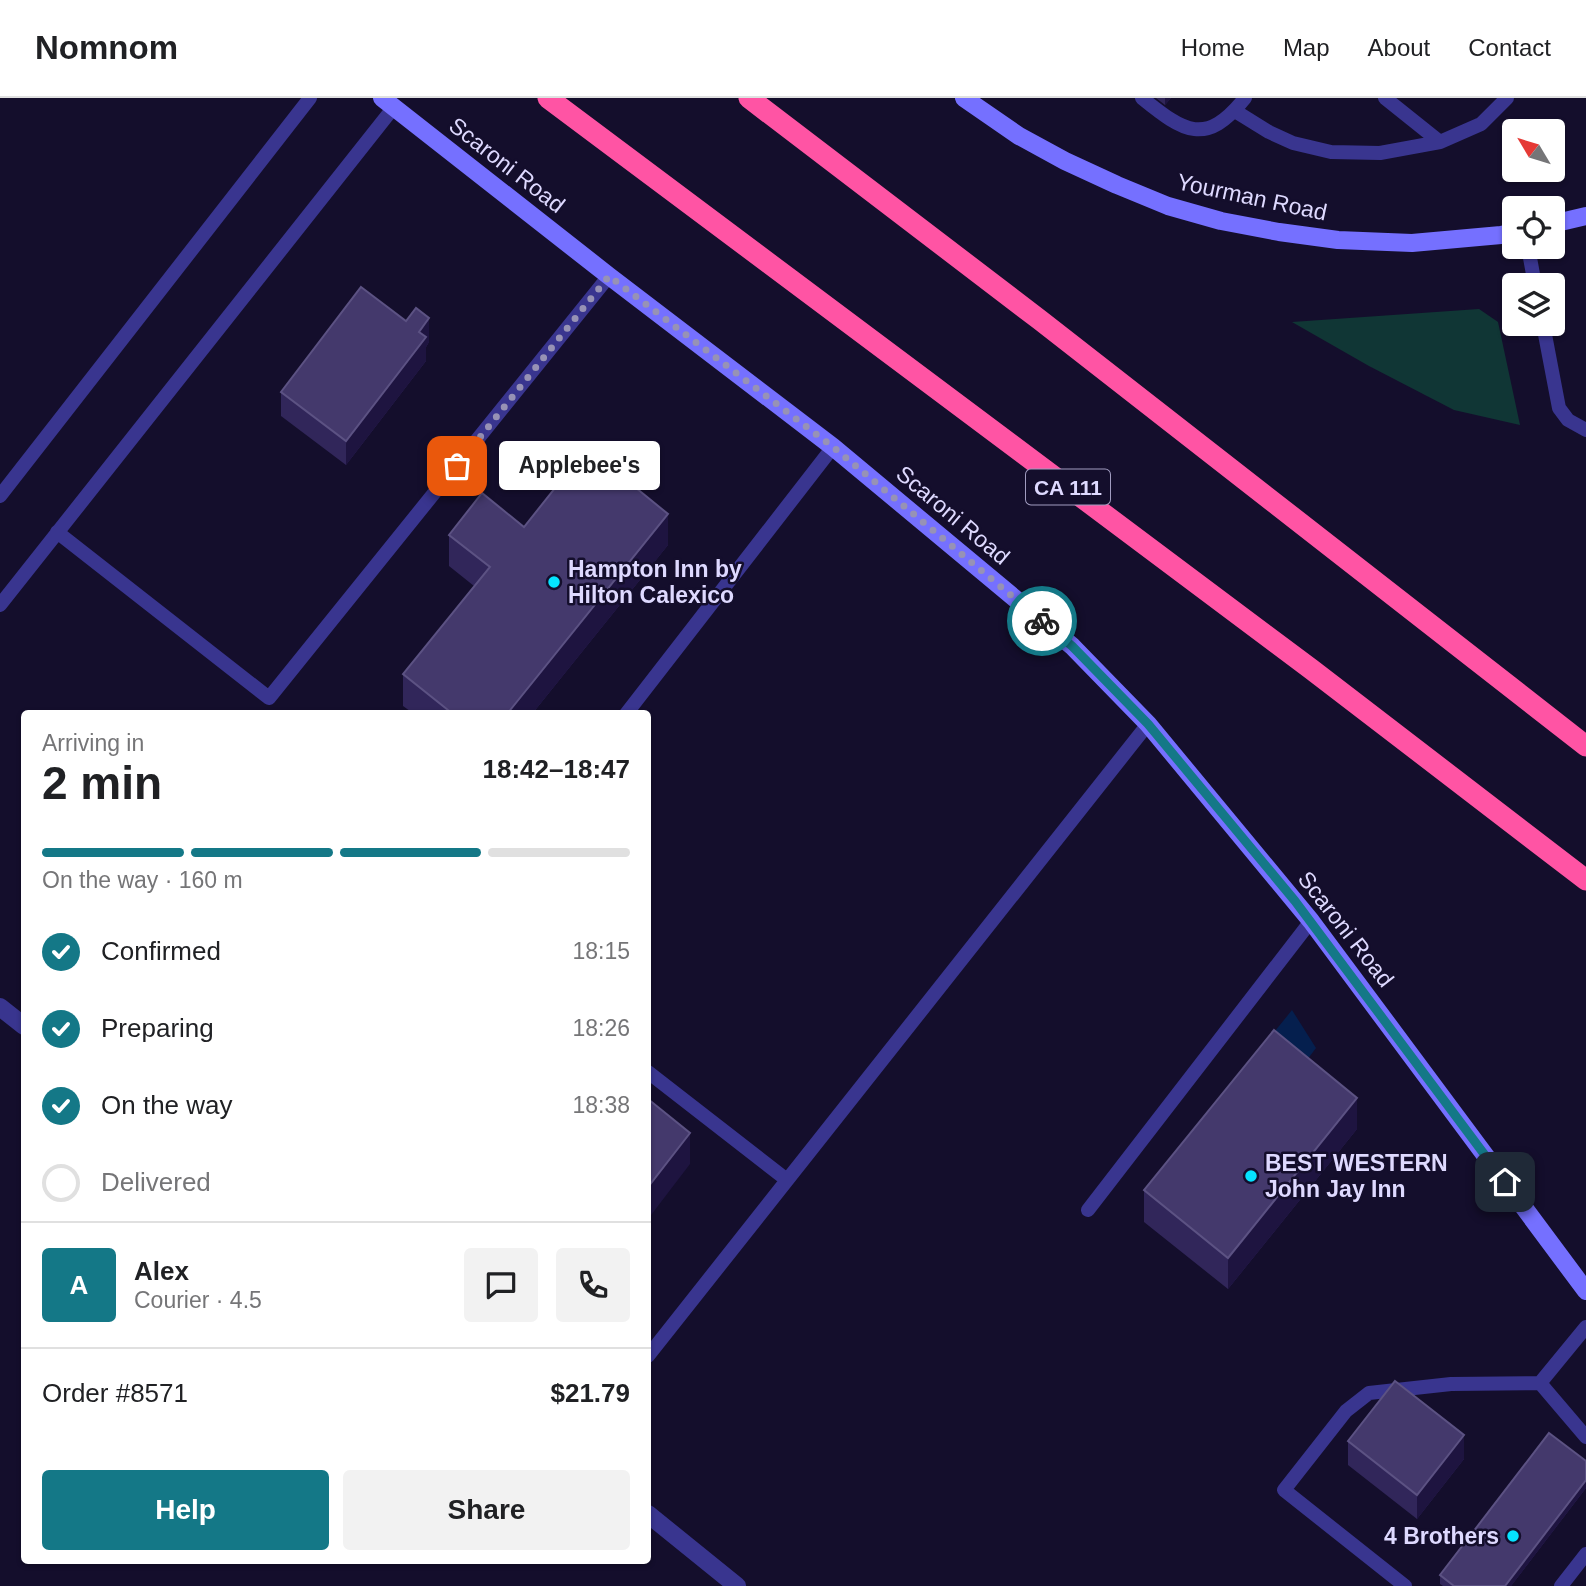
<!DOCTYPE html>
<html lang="en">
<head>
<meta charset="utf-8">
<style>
  body { margin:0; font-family:Arial,sans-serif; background:#f2f2f2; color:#202124; height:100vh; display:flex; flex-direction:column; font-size:26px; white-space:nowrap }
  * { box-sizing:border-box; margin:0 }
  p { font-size:23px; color:#757577 }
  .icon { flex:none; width:38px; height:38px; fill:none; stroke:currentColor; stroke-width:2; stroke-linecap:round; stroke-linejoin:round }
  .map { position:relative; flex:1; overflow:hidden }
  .side { position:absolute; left:21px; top:612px; width:630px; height:854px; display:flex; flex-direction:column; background:#fff; border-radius:7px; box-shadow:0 2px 5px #0004 }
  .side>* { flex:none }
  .needle { width:46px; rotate:308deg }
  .tools { position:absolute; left:1502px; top:21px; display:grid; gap:14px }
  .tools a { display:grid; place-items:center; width:63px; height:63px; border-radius:7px; background:#fff; box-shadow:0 2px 5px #0004; font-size:35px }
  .pin { position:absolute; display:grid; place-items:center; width:60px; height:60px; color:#fff; margin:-30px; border-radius:14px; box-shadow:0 4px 10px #0006 }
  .courier { position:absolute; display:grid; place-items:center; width:70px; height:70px; margin:-35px; border:5px solid #147887; border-radius:50%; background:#fff; color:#222; box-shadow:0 2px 9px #0007 }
  .bubble { position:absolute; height:49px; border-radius:7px; background:#fff; box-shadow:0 2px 5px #0004; font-size:23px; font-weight:700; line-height:49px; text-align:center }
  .headline em { font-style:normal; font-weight:700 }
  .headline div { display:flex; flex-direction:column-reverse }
  .headline { display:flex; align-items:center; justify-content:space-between; height:119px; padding:0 21px }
  h1 { font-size:46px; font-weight:700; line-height:52px }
  .bar { display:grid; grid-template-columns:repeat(4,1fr); gap:10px 7px; align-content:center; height:84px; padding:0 21px }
  .bar i { height:9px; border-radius:5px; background:#e0e0e0 }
  .bar .current { background:#147887 }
  .bar p { grid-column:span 4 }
  .line { display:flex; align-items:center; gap:18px; padding:0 21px; border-top:2px solid #e0e0e0 }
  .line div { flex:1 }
  .round { display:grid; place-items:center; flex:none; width:74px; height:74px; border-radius:7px; background:#f2f2f2 }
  ol { padding:0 21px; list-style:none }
  li { display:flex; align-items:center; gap:21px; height:77px }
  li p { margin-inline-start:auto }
  li .icon { padding:7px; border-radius:50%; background:#147887; color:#fff; stroke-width:4 }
  li:last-child { color:#757577 }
  li i { width:38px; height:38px; border:4px solid #e0e0e0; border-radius:50% }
  .cta { display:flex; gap:14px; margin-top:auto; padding:14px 21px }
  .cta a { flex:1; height:80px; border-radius:7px; background:#147887; color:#fff; font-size:28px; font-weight:700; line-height:80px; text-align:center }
  .cta a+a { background:#f2f2f2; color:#202124 }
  header { display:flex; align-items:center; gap:42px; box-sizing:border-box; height:98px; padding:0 35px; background:#fff; border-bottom:2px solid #e0e0e0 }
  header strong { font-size:33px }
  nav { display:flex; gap:38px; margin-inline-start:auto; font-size:24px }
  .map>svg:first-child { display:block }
  .green { fill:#103635 }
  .water { fill:#051f4e }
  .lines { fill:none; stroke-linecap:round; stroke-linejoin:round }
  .lane { stroke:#39358f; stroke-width:14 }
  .street { stroke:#39358f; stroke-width:18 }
  .secondary { stroke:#7570ff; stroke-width:18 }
  .highway { stroke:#ff54a4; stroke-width:21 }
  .wall { fill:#31265a }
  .shaded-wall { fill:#1e1440 }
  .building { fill:#44396c; stroke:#5c5283; stroke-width:2 }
  .done { stroke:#9792b5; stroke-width:7; stroke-dasharray:0 12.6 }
  .route { stroke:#147887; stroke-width:9 }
  .poi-dot { fill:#05e3ff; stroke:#140e2c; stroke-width:2.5 }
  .labels { text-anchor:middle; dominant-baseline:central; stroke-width:5; stroke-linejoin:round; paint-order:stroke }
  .shield { fill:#140e2c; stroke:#a19cc0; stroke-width:2 }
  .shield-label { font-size:21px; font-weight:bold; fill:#ded9ff }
  .street-label { font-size:23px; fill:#ded9ff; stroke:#140e2c }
  .poi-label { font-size:23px; font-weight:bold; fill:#ded9ff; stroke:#140e2c; text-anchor:start }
</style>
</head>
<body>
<header>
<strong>Nomnom</strong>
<nav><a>Home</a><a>Map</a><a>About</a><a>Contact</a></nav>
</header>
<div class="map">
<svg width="1586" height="1488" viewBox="0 0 1586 1488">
  <rect width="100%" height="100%" fill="#140e2c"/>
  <path class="green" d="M1479,211L1498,224L1520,327L1454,312L1369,268L1292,224Z"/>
  <path class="water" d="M1292,912L1316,950L1301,970L1263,948Z"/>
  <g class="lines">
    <path class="lane" d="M1142,0C1184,34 1206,49 1245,0
      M1385,0L1440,44
      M1235,13L1269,34L1293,45L1331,54L1380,55L1440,44L1481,26L1507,0
      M1528,149L1535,187
      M1543,226L1559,310L1568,322L1586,332
      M0,398L310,0
      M57,434L269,600L609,178
      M0,507L394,9
      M626,616L833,349
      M648,974L787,1082
      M1088,1112L1311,823
      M1586,1229L1540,1285L1586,1339
      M648,1258L1148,626
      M1405,1488L1284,1392L1346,1313L1369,1295L1451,1286L1540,1285
      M1561,1488L1586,1456"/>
    <path class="street" d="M0,909L24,928
      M648,1416L737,1488"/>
    <path class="secondary" d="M382,0L609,178L833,349L1072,548L1148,626L1311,823L1586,1193
      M964,0L1019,38L1065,63L1117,87L1168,108L1221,123L1279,134L1338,142L1412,145L1501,137L1514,134
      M1552,126L1586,118"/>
    <path class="highway" d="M548,0L1311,571L1586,782
      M749,0L1040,222L1586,648"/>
  </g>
  <path class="wall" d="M1156,0H1171L1165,7Z
    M429,244L426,249V263L346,367L281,318V294Z
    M524,429L668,447L532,616H414L403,608V576L474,488L449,468V437Z
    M1357,1031L1228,1191L1144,1124V1092Z
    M1348,1343L1464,1361L1417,1421L1348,1367Z
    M1586,1363V1390L1511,1488H1443L1440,1486V1477Z"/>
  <path class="shaded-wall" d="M1165,0H1171L1165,7Z
    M429,220V244L426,249V263L346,367V343Z
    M668,416V447L532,616H507Z
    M1357,1000V1031L1228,1191V1160Z
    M690,1035V1066L648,1121V1089Z
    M1464,1337V1361L1417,1421V1397Z
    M1586,1382V1390L1511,1488H1505Z"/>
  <path class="building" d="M361,189L406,223L416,210L429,220L419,234L426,239L346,343L281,294Z
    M587,350L668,416L507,616H453L403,576L490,469L449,437L482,395L524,429Z
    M1274,932L1357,1000L1228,1160L1144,1092Z
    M648,1001L690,1035L648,1089Z
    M1395,1283L1464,1337L1417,1397L1348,1343Z
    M1549,1335L1586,1363V1382L1505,1488H1454L1440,1477Z"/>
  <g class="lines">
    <path class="done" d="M457,368L609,178L833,349L1042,523"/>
    <path class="route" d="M1042,523L1072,548L1148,626L1295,803L1505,1084"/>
  </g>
  <g class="poi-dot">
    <circle cx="554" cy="484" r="7"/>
    <circle cx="1251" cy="1078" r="7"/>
    <circle cx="1513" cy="1438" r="7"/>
  </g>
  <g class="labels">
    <rect class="shield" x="1026" y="371.5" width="84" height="35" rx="5"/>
    <g class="shield-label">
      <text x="1068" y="389">CA 111</text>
    </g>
    <g class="street-label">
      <text transform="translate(507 67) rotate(38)">Scaroni Road</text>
      <text transform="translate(1252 99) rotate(12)">Yourman Road</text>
      <text transform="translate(953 417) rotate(40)">Scaroni Road</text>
      <text transform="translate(1346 831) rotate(52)">Scaroni Road</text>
    </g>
    <g class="poi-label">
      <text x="568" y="471">Hampton Inn by<tspan x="568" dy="26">Hilton Calexico</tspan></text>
      <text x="1265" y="1065">BEST WESTERN<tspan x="1265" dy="26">John Jay Inn</tspan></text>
      <text x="1499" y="1438" text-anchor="end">4 Brothers</text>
    </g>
  </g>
</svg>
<div class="tools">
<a><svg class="needle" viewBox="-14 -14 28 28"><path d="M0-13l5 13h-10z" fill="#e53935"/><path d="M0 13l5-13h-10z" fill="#757577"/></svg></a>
<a><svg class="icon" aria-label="locate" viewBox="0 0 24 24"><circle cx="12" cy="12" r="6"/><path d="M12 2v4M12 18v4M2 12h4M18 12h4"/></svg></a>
<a><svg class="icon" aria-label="layers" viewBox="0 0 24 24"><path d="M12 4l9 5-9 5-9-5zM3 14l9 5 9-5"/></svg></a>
</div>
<div class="pin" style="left:457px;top:368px;background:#ea580c"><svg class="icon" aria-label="bag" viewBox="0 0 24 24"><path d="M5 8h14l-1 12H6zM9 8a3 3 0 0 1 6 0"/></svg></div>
<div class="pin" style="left:1505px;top:1084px;background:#1f2937"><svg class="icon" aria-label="home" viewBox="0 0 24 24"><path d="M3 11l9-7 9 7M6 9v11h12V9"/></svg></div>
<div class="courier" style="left:1042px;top:523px"><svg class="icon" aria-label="bike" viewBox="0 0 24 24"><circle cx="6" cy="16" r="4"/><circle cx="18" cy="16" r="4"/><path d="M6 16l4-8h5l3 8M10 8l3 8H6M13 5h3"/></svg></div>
<div class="bubble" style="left:499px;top:343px;width:161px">Applebee's</div>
<section class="side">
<div class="headline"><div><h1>2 min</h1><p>Arriving in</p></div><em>18:42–18:47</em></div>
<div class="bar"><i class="current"></i><i class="current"></i><i class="current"></i><i></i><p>On the way · 160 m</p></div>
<ol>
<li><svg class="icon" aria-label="check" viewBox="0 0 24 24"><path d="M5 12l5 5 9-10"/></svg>Confirmed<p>18:15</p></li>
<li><svg class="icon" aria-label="check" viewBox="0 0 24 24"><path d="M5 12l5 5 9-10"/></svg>Preparing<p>18:26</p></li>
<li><svg class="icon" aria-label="check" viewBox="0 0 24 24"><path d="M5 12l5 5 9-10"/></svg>On the way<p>18:38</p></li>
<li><i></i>Delivered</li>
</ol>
<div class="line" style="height:126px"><b class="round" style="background:#147887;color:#fff">A</b><div><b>Alex</b><p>Courier · 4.5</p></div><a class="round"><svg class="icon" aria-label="chat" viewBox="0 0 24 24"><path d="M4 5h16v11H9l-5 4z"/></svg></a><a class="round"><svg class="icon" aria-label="phone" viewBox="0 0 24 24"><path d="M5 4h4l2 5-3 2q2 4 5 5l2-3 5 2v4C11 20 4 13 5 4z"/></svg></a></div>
<div class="line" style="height:91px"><div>Order #8571</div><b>$21.79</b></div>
<div class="cta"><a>Help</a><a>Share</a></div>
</section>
</div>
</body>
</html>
